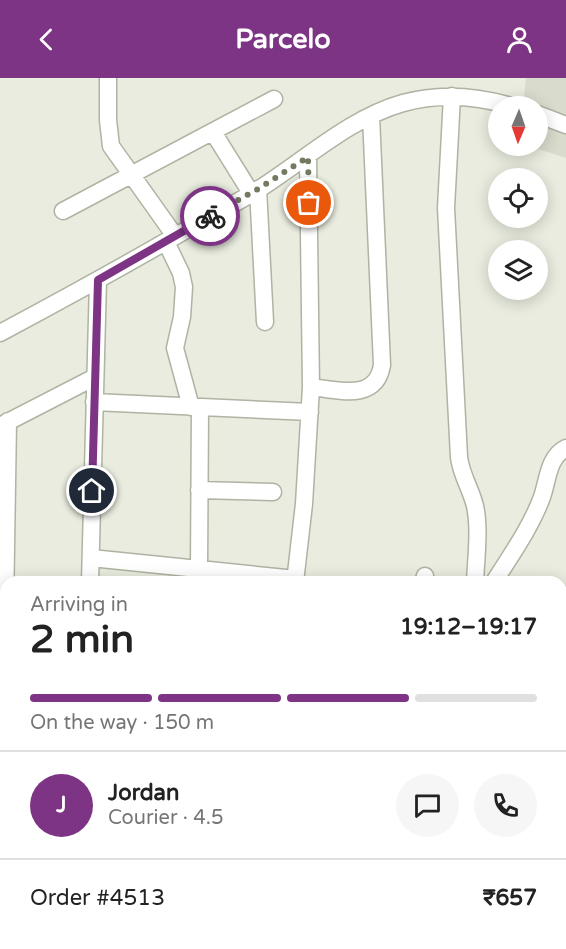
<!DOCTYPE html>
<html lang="en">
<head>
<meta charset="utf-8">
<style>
  body { margin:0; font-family:"Varela Round",sans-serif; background:#f6f6f6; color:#222; height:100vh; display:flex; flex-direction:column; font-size:22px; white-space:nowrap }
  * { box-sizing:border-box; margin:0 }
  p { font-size:20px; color:#767676 }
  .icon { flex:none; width:33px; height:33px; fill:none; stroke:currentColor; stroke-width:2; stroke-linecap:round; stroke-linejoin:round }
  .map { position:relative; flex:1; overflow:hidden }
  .sheet { position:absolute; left:0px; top:498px; width:567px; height:374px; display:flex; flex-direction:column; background:#fff; border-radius:18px 18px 0 0; box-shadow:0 3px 15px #0003 }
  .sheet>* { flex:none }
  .needle { width:39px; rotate:182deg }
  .buttons { position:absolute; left:488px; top:18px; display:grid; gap:12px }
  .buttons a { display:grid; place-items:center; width:60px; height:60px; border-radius:50%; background:#fff; box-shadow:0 3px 15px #0003; font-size:30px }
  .pin { position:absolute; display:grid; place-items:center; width:51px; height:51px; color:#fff; margin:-26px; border:3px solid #fff; border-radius:50%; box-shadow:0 2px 6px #0007 }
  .courier { position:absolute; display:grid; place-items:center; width:60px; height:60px; margin:-30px; border:4px solid #7e3485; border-radius:50%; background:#fff; color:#222; box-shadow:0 2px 8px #0007 }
  .overview em { font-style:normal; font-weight:800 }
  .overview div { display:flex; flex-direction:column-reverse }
  .overview { display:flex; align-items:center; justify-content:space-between; height:102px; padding:0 30px }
  h1 { font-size:39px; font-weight:800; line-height:45px }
  .bar { display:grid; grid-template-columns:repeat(4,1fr); gap:9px 6px; align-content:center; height:72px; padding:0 30px }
  .bar i { height:8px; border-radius:4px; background:#e0e0e0 }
  .bar .current { background:#7e3485 }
  .bar p { grid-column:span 4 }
  .line { display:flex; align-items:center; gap:15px; padding:0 30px; border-top:2px solid #e0e0e0 }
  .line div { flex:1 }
  .round { display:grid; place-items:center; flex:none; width:63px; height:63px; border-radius:32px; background:#f6f6f6 }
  header { display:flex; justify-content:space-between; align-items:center; height:78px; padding:0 30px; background:#7e3485; color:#fff; font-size:27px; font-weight:800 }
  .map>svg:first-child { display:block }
  .built { fill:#d9dccd }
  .water { fill:#91d781 }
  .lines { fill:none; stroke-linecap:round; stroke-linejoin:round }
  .minor-casing { stroke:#aeb4a2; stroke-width:19 }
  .minor { stroke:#fff; stroke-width:16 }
  .done { stroke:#727b62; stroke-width:6; stroke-dasharray:0 10.8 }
  .route { stroke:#7e3485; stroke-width:8 }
</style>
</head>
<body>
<header><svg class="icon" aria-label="back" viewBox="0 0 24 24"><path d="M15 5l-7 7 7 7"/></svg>Parcelo<svg class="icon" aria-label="person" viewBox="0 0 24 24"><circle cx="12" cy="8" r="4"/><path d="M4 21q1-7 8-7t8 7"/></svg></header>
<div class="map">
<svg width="566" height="871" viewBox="0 0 566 871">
  <rect width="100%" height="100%" fill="#e9ecdf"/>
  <path class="built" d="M526,0H566V80L529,68H537V28H523Z"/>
  <path class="water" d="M561,573L566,580V871H459L462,866H561Z"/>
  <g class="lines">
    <g class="minor-casing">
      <path id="minor" d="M108,0V42L111,68L175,158
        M452,18L446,130L459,379C461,397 471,411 475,428C480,450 476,481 475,504
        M537,36L566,47
        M213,54L251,115
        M258,111L265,244
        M63,133L274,21
        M166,164L181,195L184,209L182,239L175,270L191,329
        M0,255C60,223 120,190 179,156C206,141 233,127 259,111C305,82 350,40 403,25C439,15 477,18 511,28
        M311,309C338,312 376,324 382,287L371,38
        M94,324L310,334
        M0,348L95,299
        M199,412L273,414
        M91,480L296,501
        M199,491L200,329
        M90,504L98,202
        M295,504L304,426L311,309L308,79
        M423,504L425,498
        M494,504C511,477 531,449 542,419C548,402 548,379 566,370
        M5,533L8,343
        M0,604L6,605
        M0,731L6,734
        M96,866L106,871
        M66,871L69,866
        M210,871L211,866
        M417,871V866"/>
    </g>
    <use href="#minor" class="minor"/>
  </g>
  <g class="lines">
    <path class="done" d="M210,138L258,111L308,79L309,125"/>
    <path class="route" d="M92,413L98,202L210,138"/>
  </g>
</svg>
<div class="buttons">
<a><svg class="needle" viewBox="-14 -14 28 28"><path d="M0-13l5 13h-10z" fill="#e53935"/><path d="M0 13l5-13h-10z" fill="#767676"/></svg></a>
<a><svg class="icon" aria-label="locate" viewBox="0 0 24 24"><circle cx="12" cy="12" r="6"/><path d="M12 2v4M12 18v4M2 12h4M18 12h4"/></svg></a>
<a><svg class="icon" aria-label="layers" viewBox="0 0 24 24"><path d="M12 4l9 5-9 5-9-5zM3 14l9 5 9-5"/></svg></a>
</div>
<div class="pin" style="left:309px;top:125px;background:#ea580c"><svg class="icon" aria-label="bag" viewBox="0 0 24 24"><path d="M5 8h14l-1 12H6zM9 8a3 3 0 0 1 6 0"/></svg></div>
<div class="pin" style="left:92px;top:413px;background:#1f2937"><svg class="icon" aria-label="home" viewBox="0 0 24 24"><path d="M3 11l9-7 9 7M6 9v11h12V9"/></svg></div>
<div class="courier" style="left:210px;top:138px"><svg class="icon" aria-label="bike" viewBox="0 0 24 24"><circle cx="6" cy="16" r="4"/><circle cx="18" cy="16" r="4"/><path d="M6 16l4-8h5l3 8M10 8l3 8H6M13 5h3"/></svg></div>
<section class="sheet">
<div class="overview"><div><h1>2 min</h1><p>Arriving in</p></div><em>19:12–19:17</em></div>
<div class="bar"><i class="current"></i><i class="current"></i><i class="current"></i><i></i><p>On the way · 150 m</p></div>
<div class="line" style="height:108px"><b class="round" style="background:#7e3485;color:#fff">J</b><div><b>Jordan</b><p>Courier · 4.5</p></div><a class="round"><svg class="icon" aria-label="chat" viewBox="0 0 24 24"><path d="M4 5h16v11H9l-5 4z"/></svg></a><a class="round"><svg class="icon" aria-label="phone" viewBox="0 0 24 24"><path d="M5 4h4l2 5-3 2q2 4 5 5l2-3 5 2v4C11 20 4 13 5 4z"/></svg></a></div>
<div class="line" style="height:78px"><div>Order #4513</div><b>₹657</b></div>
</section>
</div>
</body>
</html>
